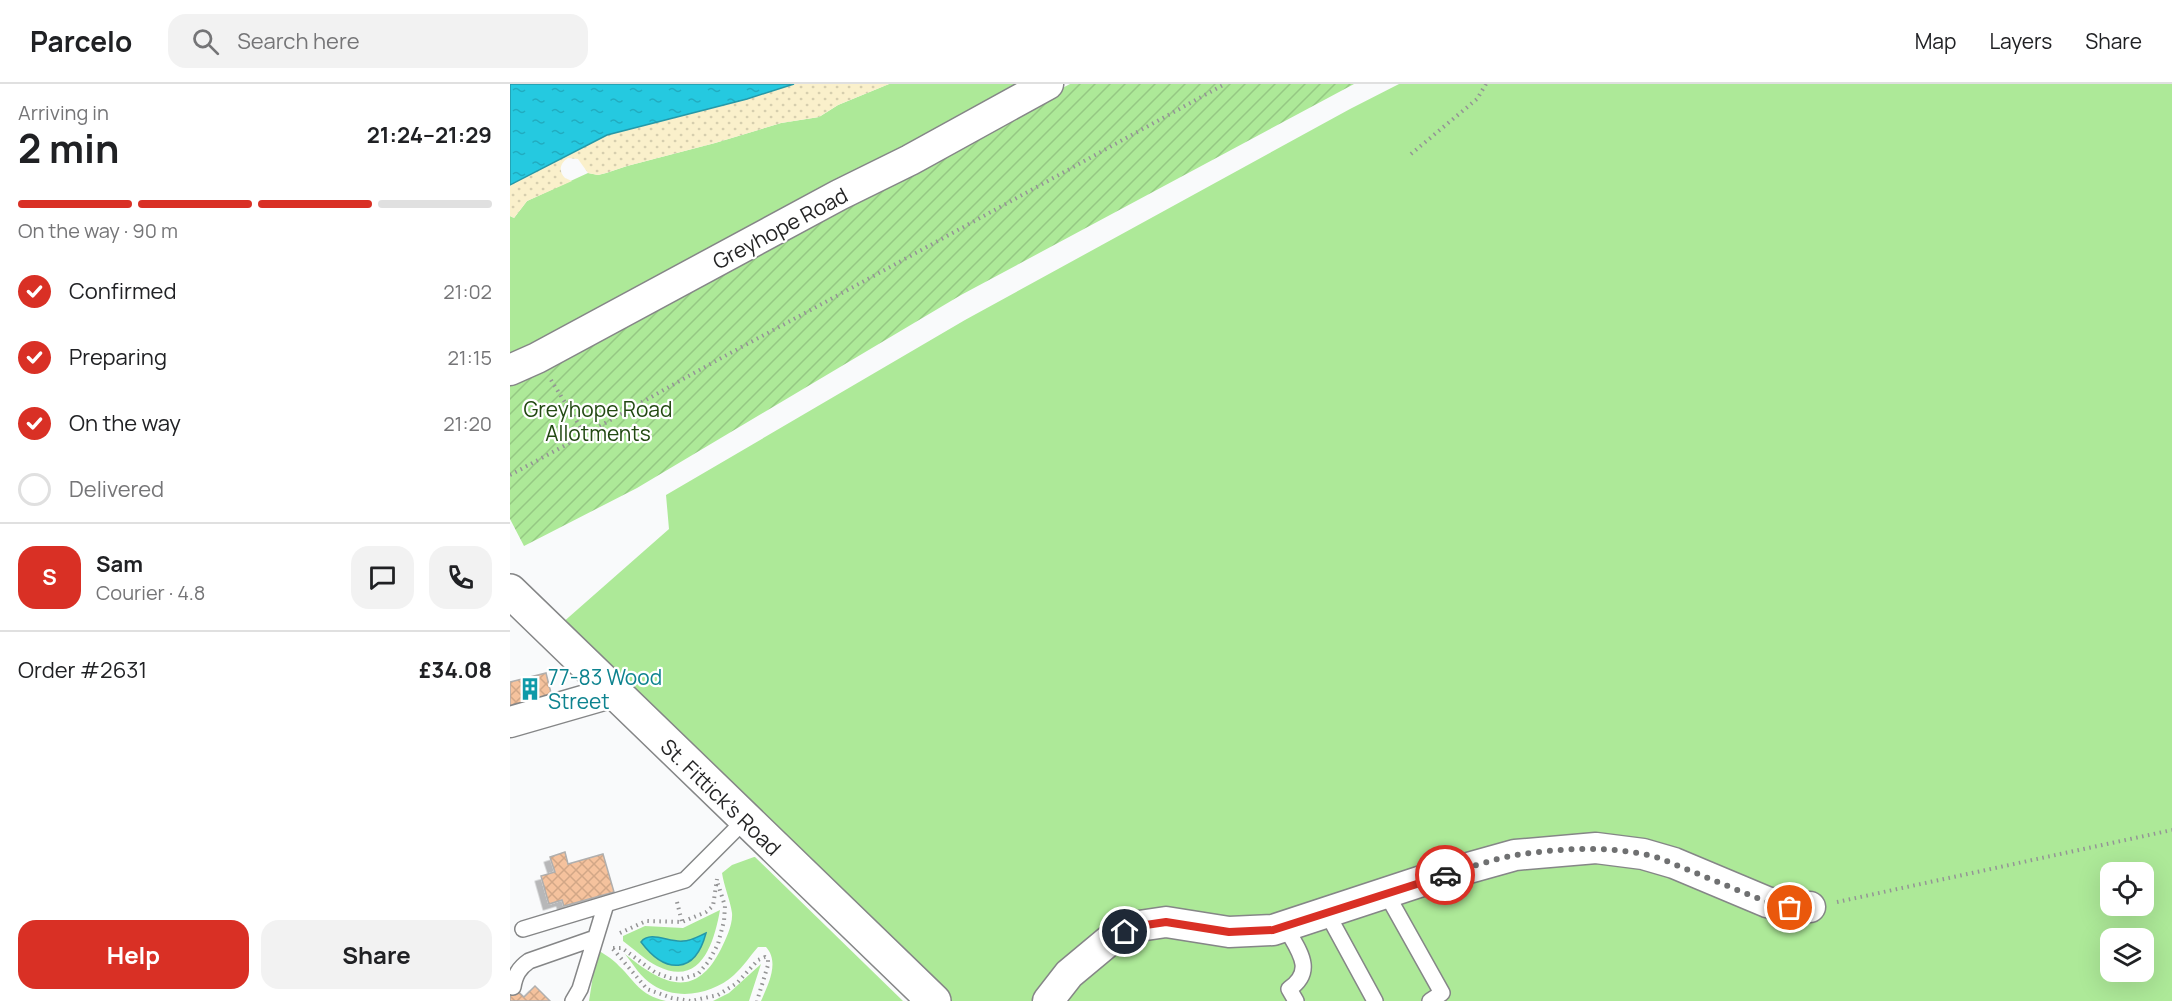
<!DOCTYPE html>
<html lang="en">
<head>
<meta charset="utf-8">
<style>
  body { margin:0; font-family:Manrope,sans-serif; background:#f2f2f2; color:#202124; height:100vh; display:flex; flex-direction:column; font-size:22px; white-space:nowrap }
  * { box-sizing:border-box; margin:0 }
  p { font-size:20px; color:#757577 }
  .icon { flex:none; width:33px; height:33px; fill:none; stroke:currentColor; stroke-width:2; stroke-linecap:round; stroke-linejoin:round }
  .map { position:relative; flex:1; overflow:hidden }
  .details { display:flex; flex-direction:column; background:#fff; width:510px }
  .details>* { flex:none }
  .fabs { position:absolute; left:1590px; top:778px; display:grid; gap:12px }
  .fabs a { display:grid; place-items:center; width:54px; height:54px; border-radius:12px; background:#fff; box-shadow:0 6px 24px #0002; font-size:30px }
  .pin { position:absolute; display:grid; place-items:center; width:51px; height:51px; color:#fff; margin:-26px; border:3px solid #fff; border-radius:50%; box-shadow:0 2px 6px #0007 }
  .courier { position:absolute; display:grid; place-items:center; width:60px; height:60px; margin:-30px; border:4px solid #d93025; border-radius:50%; background:#fff; color:#222; box-shadow:0 2px 8px #0007 }
  .summary em { font-style:normal; font-weight:700 }
  .summary div { display:flex; flex-direction:column-reverse }
  .summary { display:flex; align-items:center; justify-content:space-between; height:102px; padding:0 18px }
  h1 { font-size:39px; font-weight:700; line-height:45px }
  .bar { display:grid; grid-template-columns:repeat(4,1fr); gap:9px 6px; align-content:center; height:72px; padding:0 18px }
  .bar i { height:8px; border-radius:4px; background:#e0e0e0 }
  .bar .on { background:#d93025 }
  .bar p { grid-column:span 4 }
  .line { display:flex; align-items:center; gap:15px; padding:0 18px; border-top:2px solid #e0e0e0 }
  .line div { flex:1 }
  .round { display:grid; place-items:center; flex:none; width:63px; height:63px; border-radius:18px; background:#f2f2f2 }
  ol { padding:0 18px; list-style:none }
  li { display:flex; align-items:center; gap:18px; height:66px }
  li p { margin-inline-start:auto }
  li .icon { padding:6px; border-radius:50%; background:#d93025; color:#fff; stroke-width:4 }
  li:last-child { color:#757577 }
  li i { width:33px; height:33px; border:3px solid #e0e0e0; border-radius:50% }
  .action { display:flex; gap:12px; margin-top:auto; padding:12px 18px }
  .action a { flex:1; height:69px; border-radius:18px; background:#d93025; color:#fff; font-size:24px; font-weight:700; line-height:69px; text-align:center }
  .action a+a { background:#f2f2f2; color:#202124 }
  header { display:flex; align-items:center; gap:36px; box-sizing:border-box; height:84px; padding:0 30px; background:#fff; border-bottom:2px solid #e0e0e0 }
  header strong { font-size:28px }
  nav { display:flex; gap:33px; margin-inline-start:auto; font-size:21px }
  .search { width:420px; height:54px; background:#f2f2f2; display:flex; align-items:center; gap:15px; box-sizing:border-box; padding:0 21px; border-radius:18px; color:#757577; font-size:22px }
  main { display:flex; flex:1; min-height:0 }
  .map>svg:first-child { display:block }
  .grass { fill:#ade998; fill-rule:evenodd }
  .sand { fill:url(#sand-dots) }
  .garden { fill:url(#garden-furrows) }
  .water { fill:url(#water-ripples); stroke:#2598a8; stroke-width:1.5 }
  .building { fill:url(#building-cross-hatch); stroke:#b0afae; stroke-width:1.5; filter:url(#shadow) }
  .lines { fill:none; stroke-linecap:round; stroke-linejoin:round }
  .lane-casing { stroke:#858687; stroke-width:18 }
  .street-casing { stroke:#858687; stroke-width:33 }
  .secondary-casing { stroke:#858687; stroke-width:36 }
  .path { stroke:#949495; stroke-width:4; stroke-dasharray:1.5 4.5; stroke-linecap:butt }
  .lane { stroke:#fff; stroke-width:15 }
  .street { stroke:#fff; stroke-width:30 }
  .secondary { stroke:#fff; stroke-width:33 }
  .done { stroke:#6f7071; stroke-width:6; stroke-dasharray:0 10.8 }
  .route { stroke:#d93025; stroke-width:8 }
  .labels { text-anchor:middle; dominant-baseline:central; stroke-width:4.5; stroke-linejoin:round; paint-order:stroke }
  .street-label { font-size:21px; fill:#252526; stroke:#fff }
  .park-label { font-size:21px; fill:#224912; stroke:#fff }
  .culture-label { font-size:21px; fill:#0d838f; stroke:#fff; text-anchor:start }
</style>
</head>
<body>
<header>
<strong>Parcelo</strong>
<div class="search"><svg class="icon" aria-label="search" viewBox="0 0 24 24"><circle cx="10" cy="10" r="6"/><path d="M15 15l6 6"/></svg>Search here</div>
<nav><a>Map</a><a>Layers</a><a>Share</a></nav>
</header>
<main>
<section class="details">
<div class="summary"><div><h1>2 min</h1><p>Arriving in</p></div><em>21:24–21:29</em></div>
<div class="bar"><i class="on"></i><i class="on"></i><i class="on"></i><i></i><p>On the way · 90 m</p></div>
<ol>
<li><svg class="icon" aria-label="check" viewBox="0 0 24 24"><path d="M5 12l5 5 9-10"/></svg>Confirmed<p>21:02</p></li>
<li><svg class="icon" aria-label="check" viewBox="0 0 24 24"><path d="M5 12l5 5 9-10"/></svg>Preparing<p>21:15</p></li>
<li><svg class="icon" aria-label="check" viewBox="0 0 24 24"><path d="M5 12l5 5 9-10"/></svg>On the way<p>21:20</p></li>
<li><i></i>Delivered</li>
</ol>
<div class="line" style="height:108px"><b class="round" style="background:#d93025;color:#fff">S</b><div><b>Sam</b><p>Courier · 4.8</p></div><a class="round"><svg class="icon" aria-label="chat" viewBox="0 0 24 24"><path d="M4 5h16v11H9l-5 4z"/></svg></a><a class="round"><svg class="icon" aria-label="phone" viewBox="0 0 24 24"><path d="M5 4h4l2 5-3 2q2 4 5 5l2-3 5 2v4C11 20 4 13 5 4z"/></svg></a></div>
<div class="line" style="height:78px"><div>Order #2631</div><b>£34.08</b></div>
<div class="action"><a>Help</a><a>Share</a></div>
</section>
<div class="map">
<svg width="1662" height="917" viewBox="0 0 1662 917">
  <defs>
    <pattern id="sand-dots" width="8" height="8" patternUnits="userSpaceOnUse" patternTransform="scale(1.5)"><rect width="8" height="8" fill="#faf0cb"/><path d="M2 2h.1M6 6h.1" fill="none" stroke="#d6ceae" stroke-width="1.8" stroke-linecap="round"/></pattern>
    <pattern id="garden-furrows" width="10" height="10" patternUnits="userSpaceOnUse" patternTransform="scale(1.5)"><rect width="10" height="10" fill="#ade998"/><path d="M-1 1l2-2M0 10L10 0M9 11l2-2" fill="none" stroke="#95c883"/></pattern>
    <pattern id="water-ripples" width="26" height="14" patternUnits="userSpaceOnUse" patternTransform="scale(1.5)"><rect width="26" height="14" fill="#25c9e0"/><path d="M2 4q2-2 4 0t4 0M15 11q2-2 4 0t4 0" fill="none" stroke="#21acc0"/></pattern>
    <pattern id="building-cross-hatch" width="8" height="8" patternUnits="userSpaceOnUse" patternTransform="scale(1.5)"><rect width="8" height="8" fill="#f5c29d"/><path d="M0 0l8 8M0 8l8-8" fill="none" stroke="#d2a787"/></pattern>
    <filter id="shadow"><feDropShadow dx="-5.5" dy="5.5" stdDeviation="0" flood-color="#0004"/></filter>
  </defs>
  <rect width="100%" height="100%" fill="#f9fafb"/>
  <path class="grass" d="M379,0H511L0,274V132L4,134L17,117L78,89L88,91L96,89L117,82L205,59L271,39L309,33L328,21Z
    M889,0H1662V917H440L51,540L159,445L156,411L455,236L840,25ZM1600,789H1634V822H1600ZM1600,855H1634V888H1600Z
    M244,773H245L393,917H251C258,901 270,878 256,863H248C240,872 233,883 224,891C203,910 168,917 143,901C131,894 123,880 115,870C152,900 185,917 211,865C216,855 223,840 222,829C220,816 214,802 212,789L222,781Z
    M210,826C204,859 191,904 147,882C135,876 124,865 113,857V852L135,842L173,844Z
    M89,867C96,871 104,876 109,882C127,899 128,910 156,917H79L85,879Z
    M251,880L239,917H203L219,909Z"/>
  <path class="sand" d="M213,0H379L328,21L309,33L271,39L205,59L117,82L96,89L88,91L78,89L68,75L58,74C50,79 48,87 55,94L62,97L17,117L4,134L0,132V78Z"/>
  <path class="garden" d="M560,0H844L451,211L127,404L14,462L0,435V297Z"/>
  <path class="water" d="M0,0H284L237,15L97,51L0,101Z
    M196,849C185,891 155,890 131,858C140,846 160,859 173,857C181,857 189,852 196,849Z"/>
  <path class="building" d="M36,589L42,613L0,624V598Z
    M55,768L58,780L93,770L104,808L54,822L52,816L39,820L31,792L45,788L40,773Z
    M0,900L14,913L25,902L40,917H0Z"/>
  <g class="lines">
    <g class="lane-casing">
      <path id="lane" d="M876,809L932,909L920,917
        M817,829L865,917
        M775,842C787,865 807,886 779,905L786,917
        M13,845L175,796L235,736
        M3,903C5,891 9,884 19,877L85,854
        M63,917L70,905L96,820"/>
    </g>
    <g class="street-casing">
      <path id="street" d="M0,286L27,274L329,111L400,76L538,0
        M0,638L104,608
        M538,917L559,890L601,855L629,842L656,838L719,848L763,846L912,797L1005,771L1086,764L1133,770L1164,779L1257,818L1280,824L1300,823"/>
    </g>
    <g class="secondary-casing">
      <path id="secondary" d="M0,507L424,917"/>
    </g>
    <path class="path" d="M901,70L967,15L976,0
      M41,296L76,352
      M0,391C76,351 150,307 226,266C389,179 552,89 715,0
      M167,818L172,838
      M1327,818L1662,746
      M110,849L136,837L172,838L196,828L203,822L207,795
      M103,864H112L146,889L160,894L171,895L188,890L199,877L208,860L214,837L215,822L207,797
      M103,865L137,905L162,914L181,917L208,911L227,899L248,876L255,873L258,875V881L247,917"/>
    <use href="#lane" class="lane"/>
    <use href="#street" class="street"/>
    <use href="#secondary" class="secondary"/>
  </g>
  <g class="lines">
    <path class="done" d="M935,791C958,784 983,775 1006,771C1052,764 1105,761 1149,774L1257,818L1280,824"/>
    <path class="route" d="M615,848L629,842L656,838L719,848L763,846L935,791"/>
  </g>
  <defs>
    <g id="building-bare" transform="scale(1.8)"><path d="M-4-6H4V6H1V3H-1V6H-4ZM-2.5-4.3h1.7v1.8h-1.7ZM.8-4.3h1.7v1.8H.8ZM-2.5-1h1.7V.8h-1.7ZM.8-1h1.7V.8H.8Z" fill="#0f9aa8" stroke="#fff" stroke-width="2.5" paint-order="stroke"/></g>
  </defs>
  <g fill-rule="evenodd">
    <use href="#building-bare" x="20" y="605"/>
  </g>
  <g class="labels">
    <g class="street-label">
      <text transform="translate(270 144) rotate(-28)">Greyhope Road</text>
      <text transform="translate(211 713) rotate(44)">St. Fittick's Road</text>
    </g>
    <g class="park-label">
      <text x="88" y="325">Greyhope Road<tspan x="88" dy="24">Allotments</tspan></text>
    </g>
    <g class="culture-label">
      <text x="38" y="593">77-83 Wood<tspan x="38" dy="24">Street</tspan></text>
    </g>
  </g>
</svg>
<div class="fabs">
<a><svg class="icon" aria-label="locate" viewBox="0 0 24 24"><circle cx="12" cy="12" r="6"/><path d="M12 2v4M12 18v4M2 12h4M18 12h4"/></svg></a>
<a><svg class="icon" aria-label="layers" viewBox="0 0 24 24"><path d="M12 4l9 5-9 5-9-5zM3 14l9 5 9-5"/></svg></a>
</div>
<div class="pin" style="left:1280px;top:824px;background:#ea580c"><svg class="icon" aria-label="bag" viewBox="0 0 24 24"><path d="M5 8h14l-1 12H6zM9 8a3 3 0 0 1 6 0"/></svg></div>
<div class="pin" style="left:615px;top:848px;background:#1f2937"><svg class="icon" aria-label="home" viewBox="0 0 24 24"><path d="M3 11l9-7 9 7M6 9v11h12V9"/></svg></div>
<div class="courier" style="left:935px;top:791px"><svg class="icon" aria-label="car" viewBox="0 0 24 24"><path d="M5 17H2v-5l4-1 3-4h7l3 4 3 1v5h-3M9 17h6M6 11h13"/><circle cx="7" cy="17" r="2"/><circle cx="17" cy="17" r="2"/></svg></div>
</div>
</main>
</body>
</html>
